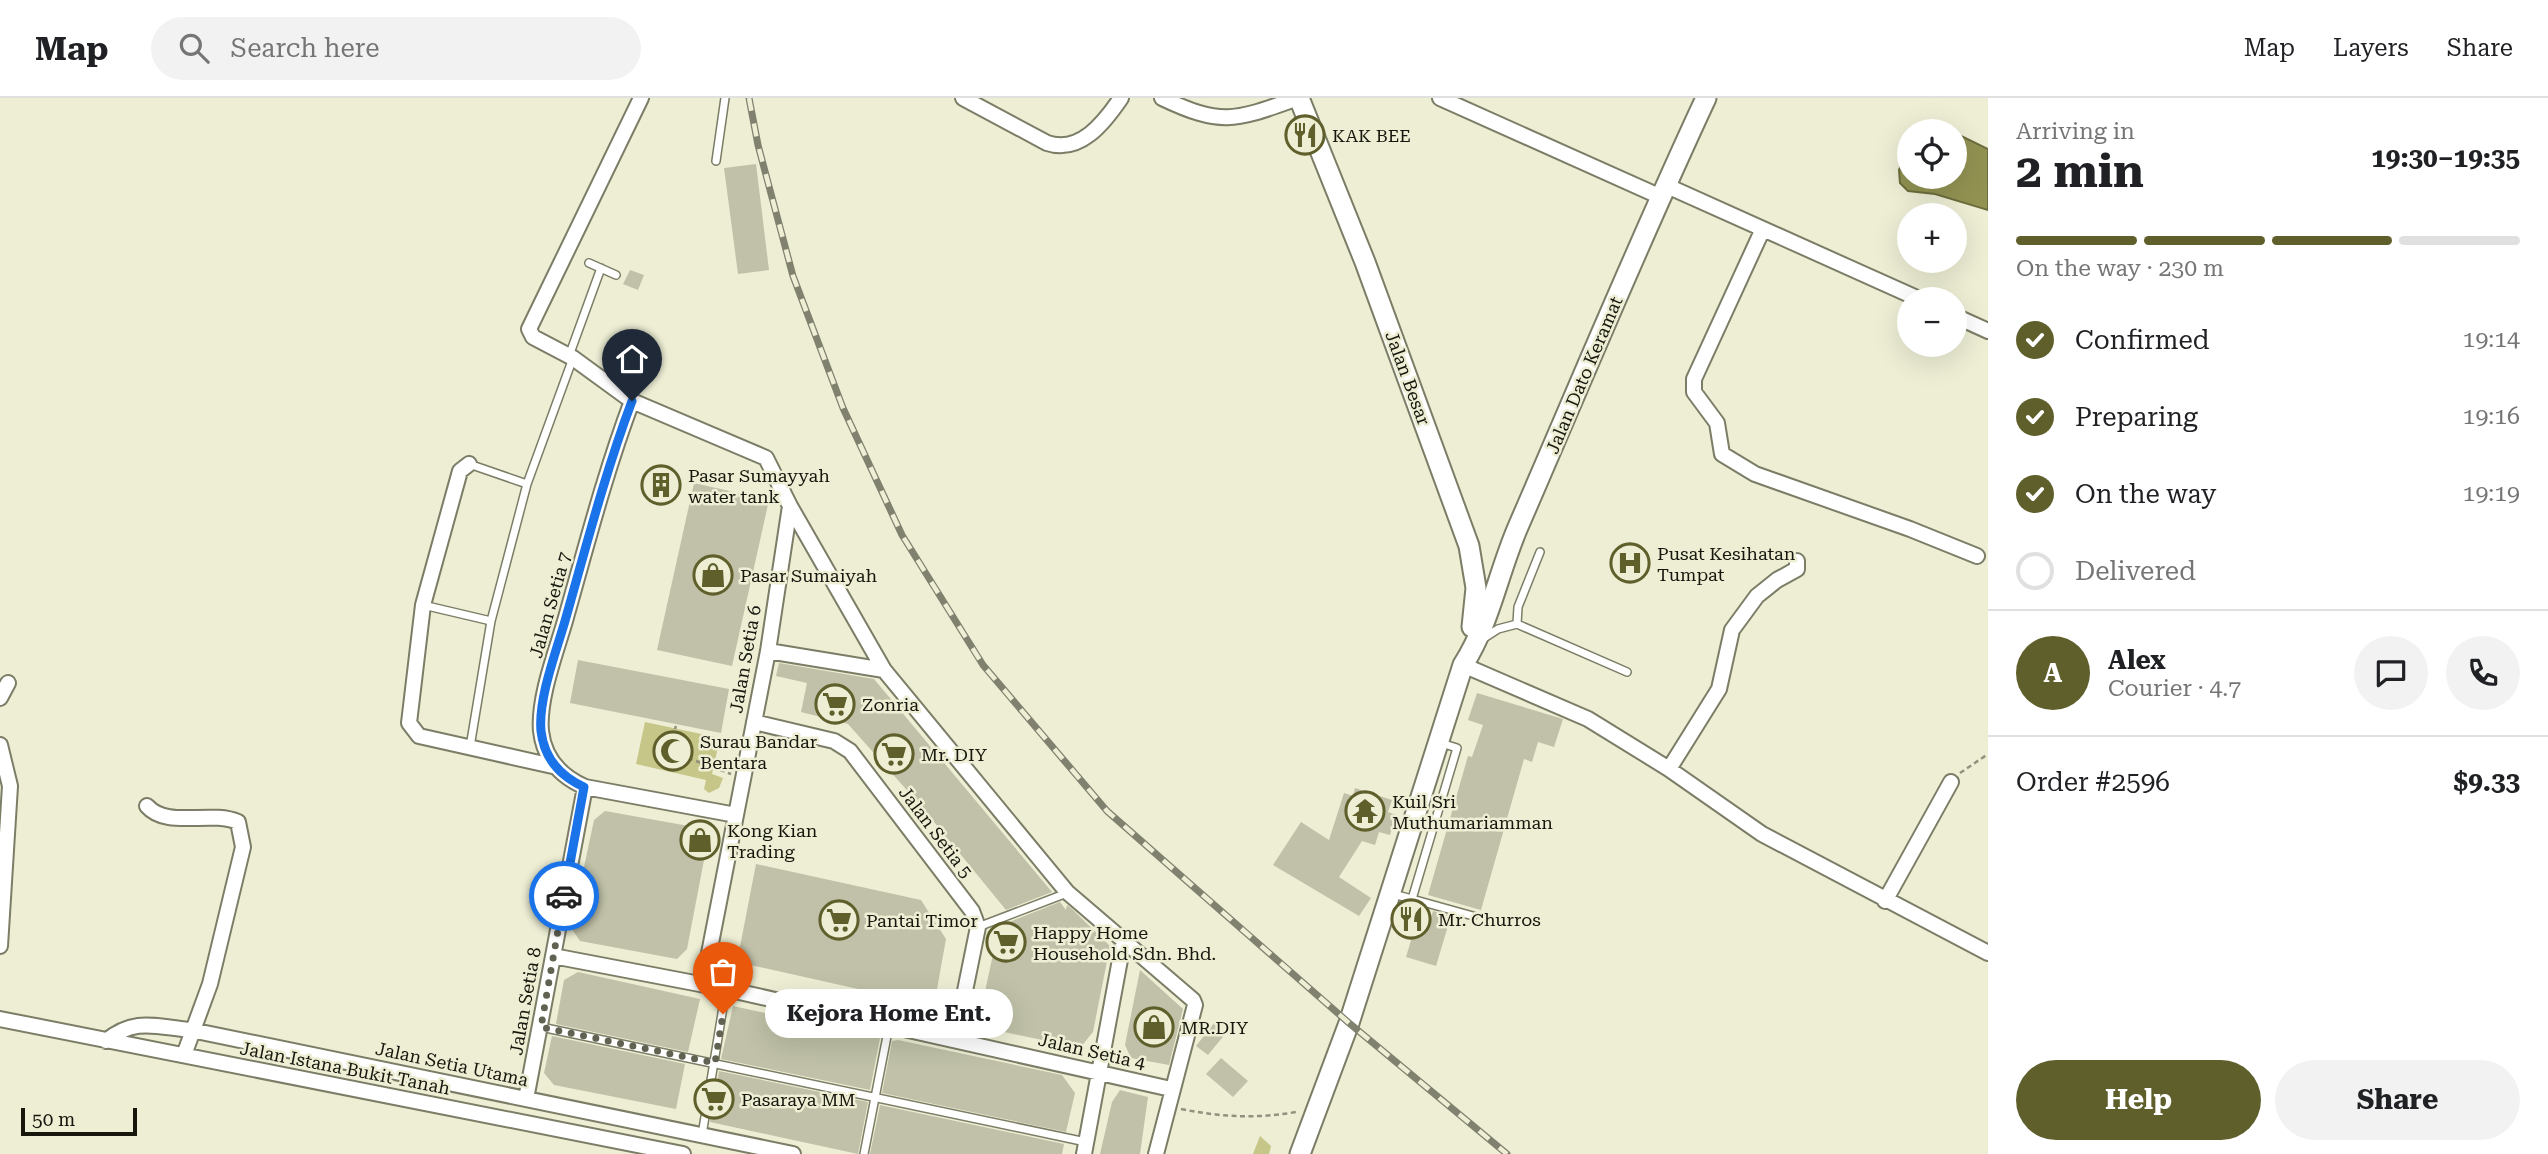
<!DOCTYPE html>
<html lang="en">
<head>
<meta charset="utf-8">
<style>
  body { margin:0; font-family:"Roboto Serif",serif; background:#f2f2f2; color:#202124; height:100vh; display:flex; flex-direction:column; font-size:26px; white-space:nowrap }
  * { box-sizing:border-box; margin:0 }
  p { font-size:23px; color:#757577 }
  .icon { flex:none; width:38px; height:38px; fill:none; stroke:currentColor; stroke-width:2; stroke-linecap:round; stroke-linejoin:round }
  .map { position:relative; flex:1; overflow:hidden }
  .details { display:flex; flex-direction:column; background:#fff; width:560px }
  .details>* { flex:none }
  .controls { position:absolute; left:1897px; top:21px; display:grid; gap:14px }
  .controls a { display:grid; place-items:center; width:70px; height:70px; border-radius:50%; background:#fff; box-shadow:0 7px 28px #0002; font-size:35px }
  .scale { position:absolute; left:21px; bottom:18px; width:116px; box-sizing:border-box; padding-left:7px; border:4px solid #17170e; border-top:0; font-size:19px; line-height:24px; white-space:nowrap; color:#17170e; -webkit-text-stroke:5px #edeed4; paint-order:stroke }
  .pin { position:absolute; display:grid; place-items:center; width:60px; height:60px; color:#fff; margin:-72px -30px; border-radius:50% 50% 50% 0; rotate:-45deg; box-shadow:0 0 7px #0007 }
  .pin .icon { rotate:45deg }
  .courier { position:absolute; display:grid; place-items:center; width:70px; height:70px; margin:-35px; border:5px solid #1a73e8; border-radius:50%; background:#fff; color:#222; box-shadow:0 2px 9px #0007 }
  .bubble { position:absolute; height:49px; border-radius:24px; background:#fff; box-shadow:0 7px 28px #0002; font-size:23px; font-weight:700; line-height:49px; text-align:center }
  .headline em { font-style:normal; font-weight:700 }
  .headline div { display:flex; flex-direction:column-reverse }
  .headline { display:flex; align-items:center; justify-content:space-between; height:119px; padding:0 28px }
  h1 { font-size:46px; font-weight:700; line-height:52px }
  .bar { display:grid; grid-template-columns:repeat(4,1fr); gap:10px 7px; align-content:center; height:84px; padding:0 28px }
  .bar i { height:9px; border-radius:5px; background:#e0e0e0 }
  .bar .current { background:#5f5f2c }
  .bar p { grid-column:span 4 }
  .line { display:flex; align-items:center; gap:18px; padding:0 28px; border-top:2px solid #e0e0e0 }
  .line div { flex:1 }
  .round { display:grid; place-items:center; flex:none; width:74px; height:74px; border-radius:37px; background:#f2f2f2 }
  ol { padding:0 28px; list-style:none }
  li { display:flex; align-items:center; gap:21px; height:77px }
  li p { margin-inline-start:auto }
  li .icon { padding:7px; border-radius:50%; background:#5f5f2c; color:#fff; stroke-width:4 }
  li:last-child { color:#757577 }
  li i { width:38px; height:38px; border:4px solid #e0e0e0; border-radius:50% }
  .button { display:flex; gap:14px; margin-top:auto; padding:14px 28px }
  .button a { flex:1; height:80px; border-radius:42px; background:#5f5f2c; color:#fff; font-size:28px; font-weight:700; line-height:80px; text-align:center }
  .button a+a { background:#f2f2f2; color:#202124 }
  header { display:flex; align-items:center; gap:42px; box-sizing:border-box; height:98px; padding:0 35px; background:#fff; border-bottom:2px solid #e0e0e0 }
  header strong { font-size:33px }
  nav { display:flex; gap:38px; margin-inline-start:auto; font-size:24px }
  .search { width:490px; height:63px; background:#f2f2f2; display:flex; align-items:center; gap:18px; box-sizing:border-box; padding:0 24px; border-radius:38px; color:#757577; font-size:26px }
  main { display:flex; flex:1; min-height:0 }
  .map>svg:first-child { display:block }
  .green { fill:#c5c687 }
  .water { fill:#929352; stroke:#6d6e3e; stroke-width:2 }
  .building { fill:#c0c1a8 }
  .lines { fill:none; stroke-linecap:round; stroke-linejoin:round }
  .lane-casing { stroke:#7c7d66; stroke-width:10 }
  .street-casing { stroke:#7c7d66; stroke-width:18 }
  .secondary-casing { stroke:#7c7d66; stroke-width:23 }
  .path { stroke:#91917e; stroke-width:2.5; stroke-dasharray:5 3.5; stroke-linecap:butt }
  .lane { stroke:#fff; stroke-width:7 }
  .street { stroke:#fff; stroke-width:14 }
  .secondary { stroke:#fff; stroke-width:19 }
  .rail-casing { stroke:#80816f; stroke-width:7 }
  .rail { stroke:#edeed4; stroke-width:4.5; stroke-dasharray:13; stroke-linecap:butt }
  .done { stroke:#626253; stroke-width:7; stroke-dasharray:0 12.6 }
  .route { stroke:#1a73e8; stroke-width:9 }
  .labels { text-anchor:middle; dominant-baseline:central; stroke-width:5; stroke-linejoin:round; paint-order:stroke }
  .poi-label { font-size:18px; fill:#17170e; stroke:#edeed4; text-anchor:start }
  .street-label { font-size:18px; fill:#17170e; stroke:#edeed4 }
</style>
</head>
<body>
<header>
<strong>Map</strong>
<div class="search"><svg class="icon" aria-label="search" viewBox="0 0 24 24"><circle cx="10" cy="10" r="6"/><path d="M15 15l6 6"/></svg>Search here</div>
<nav><a>Map</a><a>Layers</a><a>Share</a></nav>
</header>
<main>
<div class="map">
<svg width="1988" height="1056" viewBox="0 0 1988 1056">
  <rect width="100%" height="100%" fill="#edeed4"/>
  <path class="green" d="M645,624L720,640L712,676L723,680L719,690L709,695L704,691L706,682L636,666Z
    M1260,1038L1271,1048L1269,1056H1253Z"/>
  <path class="water" d="M1955,35L1988,51V112L1935,96L1908,93L1900,85L1899,72L1909,49V79H1955Z"/>
  <path class="building" d="M756,66L769,172L738,176L724,70Z
    M630,172L644,177L638,192L623,186Z
    M655,374L673,379L668,400L649,395Z
    M694,385L769,402L732,568L657,552Z
    M578,562L729,591L721,635L570,605Z
    M779,565L874,581L1052,794L1006,812L921,708L848,626L801,614L807,585L776,578Z
    M1477,595L1563,621L1554,649L1538,644L1532,664L1524,661L1481,812L1428,797L1468,658L1472,659L1483,627L1468,622Z
    M1355,690L1392,702L1388,714L1396,717L1390,737L1379,734L1375,747L1362,743L1339,779L1371,800L1359,818L1273,767L1301,724L1329,742L1344,695L1353,698Z
    M605,713L700,730L708,741L687,851L677,861L580,843L571,830L594,722Z
    M756,766L921,802L946,841L934,908L737,864Z
    M1060,804L1066,812L1067,807L1071,810L1110,848L1093,934L1080,950L985,930L980,917L999,828Z
    M1433,813L1451,818L1436,868L1406,859L1418,819L1430,823Z
    M1140,872L1183,911L1169,967L1131,960L1125,947Z
    M578,874L700,901L688,954L556,926L564,882Z
    M733,908L880,940L870,992L721,961Z
    M1214,925L1226,935L1208,957L1196,948Z
    M552,938L685,966L676,1011L554,987L544,975Z
    M898,942L1062,977L1075,995L1066,1034L882,995L892,943Z
    M1221,960L1248,983L1233,999L1206,976Z
    M719,973L868,1004L858,1056L710,1024Z
    M1120,992L1148,999L1140,1056H1100L1112,1004Z
    M880,1007L1064,1046L1062,1056H870Z"/>
  <g class="lines">
    <g class="lane-casing">
      <path id="lane" d="M716,63L725,0
        M589,165L616,177
        M569,258L601,170
        M469,366L527,386
        M423,507L491,523
        M1517,526L1518,509L1540,454
        M1481,542L1498,531L1517,526L1627,574
        M470,649L491,523L527,386L573,260
        M1393,796L1412,801L1457,650L1441,645
        M1412,801L1473,818
        M978,829L1067,795
        M541,929L1086,1044
        M702,1037L726,891
        M864,1056L889,928"/>
    </g>
    <g class="street-casing">
      <path id="street" d="M963,0L1047,45C1080,56 1104,25 1121,0
        M1162,0C1223,29 1236,22 1298,0
        M1440,0L1661,99
        M1665,87L1919,201
        M1762,133L1694,281V294L1717,325L1722,356L1755,376L1910,431L1977,458
        M1955,218L1988,233
        M632,303L573,260L533,239L529,231L641,0
        M469,366L460,373L423,507L409,625L419,638L557,669
        M768,553L884,572
        M1463,567L1588,621L1669,671L1762,736L1988,855
        M0,600L8,585
        M754,624L834,643L850,653L972,813L978,829L955,942
        M0,647L10,688L0,848
        M1669,671L1719,591L1732,532L1757,498L1777,482L1797,471V463
        M147,708C167,731 210,712 238,724L243,749L210,886L184,957
        M736,717L585,689C560,678 544,660 541,633C538,601 556,554 565,523C586,449 605,375 632,303L766,360L790,408L884,572L1067,794L1193,902L1195,907L1156,1056
        M1885,803L1951,684
        M553,858L726,891L1171,991
        M703,886L768,553L790,408
        M0,921L683,1056
        M106,943C135,919 156,929 191,932L793,1056
        M526,1001L585,689
        M1084,1056L1124,840"/>
    </g>
    <g class="secondary-casing">
      <path id="secondary" d="M1299,0L1365,164L1469,448L1476,490L1472,529
        M1300,1056L1349,925L1463,567C1490,525 1498,475 1518,429C1580,286 1640,141 1706,0"/>
    </g>
    <path class="path" d="M672,639L676,628
      M688,660L731,676
      M1960,675L1988,656
      M1181,1011C1221,1019 1256,1021 1296,1014"/>
    <use href="#lane" class="lane"/>
    <use href="#street" class="street"/>
    <use href="#secondary" class="secondary"/>
    <g class="rail-casing">
      <path id="rail" d="M749,0L758,47L793,178L843,310L902,437L983,567L1107,713L1349,925L1507,1056"/>
    </g>
    <use href="#rail" class="rail"/>
  </g>
  <g class="lines">
    <path class="done" d="M564,798L541,929L715,965L723,916"/>
    <path class="route" d="M564,798L584,689C560,678 544,660 541,633C538,601 556,554 565,523C586,449 605,375 632,303"/>
  </g>
  <defs>
    <g id="restaurant-ring" transform="scale(2.0125)"><circle r="9.5" fill="#edeed4" stroke="#5f5f2c" stroke-width="1.5"/><path d="M-5-6h1v4h1v-4h1v4h1v-4h1v5L-1.5 .5V6h-2V.5L-5-1ZM5-6V6H3V1.5H1.5Q1.5-4 5-6Z" fill="#5f5f2c"/></g>
    <g id="building-ring" transform="scale(2.0125)"><circle r="9.5" fill="#edeed4" stroke="#5f5f2c" stroke-width="1.5"/><path d="M-4-6H4V6H1V3H-1V6H-4ZM-2.5-4.3h1.7v1.8h-1.7ZM.8-4.3h1.7v1.8H.8ZM-2.5-1h1.7V.8h-1.7ZM.8-1h1.7V.8H.8Z" fill="#5f5f2c"/></g>
    <g id="hospital-ring" transform="scale(2.0125)"><circle r="9.5" fill="#edeed4" stroke="#5f5f2c" stroke-width="1.5"/><path d="M-5-5h3v3.5h4V-5h3V5h-3V1.5h-4V5h-3Z" fill="#5f5f2c"/></g>
    <g id="shop-ring" transform="scale(2.0125)"><circle r="9.5" fill="#edeed4" stroke="#5f5f2c" stroke-width="1.5"/><path d="M-5-2.5h2.3a2.7 3.5 0 0 1 5.4 0H5L5.5 6h-11ZM-1.5-2.5h3a1.5 2.3 0 0 0-3 0Z" fill="#5f5f2c"/></g>
    <g id="supermarket-ring" transform="scale(2.0125)"><circle r="9.5" fill="#edeed4" stroke="#5f5f2c" stroke-width="1.5"/><path d="M-6-5.5h2.5l.6 2H6L4.5 2H-2.5L-4.4-4H-6ZM-1.5 3.2a1.3 1.3 0 1 0 .1 0ZM3 3.2a1.3 1.3 0 1 0 .1 0Z" fill="#5f5f2c"/></g>
    <g id="mosque-ring" transform="scale(2.0125)"><circle r="9.5" fill="#edeed4" stroke="#5f5f2c" stroke-width="1.5"/><path d="M3.5-4.9A6 6 0 1 0 3.5 4.9A5 5 0 1 1 3.5-4.9Z" fill="#5f5f2c"/></g>
    <g id="temple-ring" transform="scale(2.0125)"><circle r="9.5" fill="#edeed4" stroke="#5f5f2c" stroke-width="1.5"/><path d="M0-6L5-2H3V0L6.5 2.5H4V6H1.5V3h-3V6H-4V2.5H-6.5L-3 0V-2H-5Z" fill="#5f5f2c"/></g>
  </defs>
  <g fill-rule="evenodd">
    <use href="#restaurant-ring" x="1305" y="37"/>
    <use href="#building-ring" x="661" y="387"/>
    <use href="#hospital-ring" x="1630" y="465"/>
    <use href="#shop-ring" x="713" y="477"/>
    <use href="#supermarket-ring" x="835" y="606"/>
    <use href="#mosque-ring" x="673" y="653"/>
    <use href="#supermarket-ring" x="894" y="656"/>
    <use href="#temple-ring" x="1365" y="713"/>
    <use href="#shop-ring" x="700" y="742"/>
    <use href="#restaurant-ring" x="1411" y="821"/>
    <use href="#supermarket-ring" x="839" y="822"/>
    <use href="#supermarket-ring" x="1006" y="844"/>
    <use href="#shop-ring" x="1154" y="929"/>
    <use href="#supermarket-ring" x="714" y="1001"/>
  </g>
  <g class="labels">
    <g class="poi-label">
      <text x="1332" y="37">KAK BEE</text>
      <text x="688" y="377">Pasar Sumayyah<tspan x="688" dy="21">water tank</tspan></text>
      <text x="1657" y="455">Pusat Kesihatan<tspan x="1657" dy="21">Tumpat</tspan></text>
      <text x="740" y="477">Pasar Sumaiyah</text>
      <text x="862" y="606">Zonria</text>
      <text x="700" y="643">Surau Bandar<tspan x="700" dy="21">Bentara</tspan></text>
      <text x="921" y="656">Mr. DIY</text>
      <text x="1392" y="703">Kuil Sri<tspan x="1392" dy="21">Muthumariamman</tspan></text>
      <text x="727" y="732">Kong Kian<tspan x="727" dy="21">Trading</tspan></text>
      <text x="1438" y="821">Mr. Churros</text>
      <text x="866" y="822">Pantai Timor</text>
      <text x="1033" y="834">Happy Home<tspan x="1033" dy="21">Household Sdn. Bhd.</tspan></text>
      <text x="1181" y="929">MR.DIY</text>
      <text x="741" y="1001">Pasaraya MM</text>
    </g>
    <g class="street-label">
      <text transform="translate(1584 277) rotate(-67)">Jalan Dato Keramat</text>
      <text transform="translate(1408 280) rotate(70)">Jalan Besar</text>
      <text transform="translate(550 507) rotate(-74)">Jalan Setia 7</text>
      <text transform="translate(745 561) rotate(-80)">Jalan Setia 6</text>
      <text transform="translate(936 734) rotate(53)">Jalan Setia 5</text>
      <text transform="translate(525 903) rotate(-80)">Jalan Setia 8</text>
      <text transform="translate(1092 953) rotate(13)">Jalan Setia 4</text>
      <text transform="translate(452 966) rotate(12)">Jalan Setia Utama</text>
      <text transform="translate(345 970) rotate(11)">Jalan Istana Bukit Tanah</text>
    </g>
  </g>
</svg>
<div class="controls">
<a><svg class="icon" aria-label="locate" viewBox="0 0 24 24"><circle cx="12" cy="12" r="6"/><path d="M12 2v4M12 18v4M2 12h4M18 12h4"/></svg></a>
<a>+</a>
<a>−</a>
</div>
<div class="scale">50 m</div>
<div class="pin" style="left:723px;top:916px;background:#ea580c"><svg class="icon" aria-label="bag" viewBox="0 0 24 24"><path d="M5 8h14l-1 12H6zM9 8a3 3 0 0 1 6 0"/></svg></div>
<div class="pin" style="left:632px;top:303px;background:#1f2937"><svg class="icon" aria-label="home" viewBox="0 0 24 24"><path d="M3 11l9-7 9 7M6 9v11h12V9"/></svg></div>
<div class="courier" style="left:564px;top:798px"><svg class="icon" aria-label="car" viewBox="0 0 24 24"><path d="M5 17H2v-5l4-1 3-4h7l3 4 3 1v5h-3M9 17h6M6 11h13"/><circle cx="7" cy="17" r="2"/><circle cx="17" cy="17" r="2"/></svg></div>
<div class="bubble" style="left:765px;top:891px;width:248px">Kejora Home Ent.</div>
</div>
<section class="details">
<div class="headline"><div><h1>2 min</h1><p>Arriving in</p></div><em>19:30–19:35</em></div>
<div class="bar"><i class="current"></i><i class="current"></i><i class="current"></i><i></i><p>On the way · 230 m</p></div>
<ol>
<li><svg class="icon" aria-label="check" viewBox="0 0 24 24"><path d="M5 12l5 5 9-10"/></svg>Confirmed<p>19:14</p></li>
<li><svg class="icon" aria-label="check" viewBox="0 0 24 24"><path d="M5 12l5 5 9-10"/></svg>Preparing<p>19:16</p></li>
<li><svg class="icon" aria-label="check" viewBox="0 0 24 24"><path d="M5 12l5 5 9-10"/></svg>On the way<p>19:19</p></li>
<li><i></i>Delivered</li>
</ol>
<div class="line" style="height:126px"><b class="round" style="background:#5f5f2c;color:#fff">A</b><div><b>Alex</b><p>Courier · 4.7</p></div><a class="round"><svg class="icon" aria-label="chat" viewBox="0 0 24 24"><path d="M4 5h16v11H9l-5 4z"/></svg></a><a class="round"><svg class="icon" aria-label="phone" viewBox="0 0 24 24"><path d="M5 4h4l2 5-3 2q2 4 5 5l2-3 5 2v4C11 20 4 13 5 4z"/></svg></a></div>
<div class="line" style="height:91px"><div>Order #2596</div><b>$9.33</b></div>
<div class="button"><a>Help</a><a>Share</a></div>
</section>
</main>
</body>
</html>
